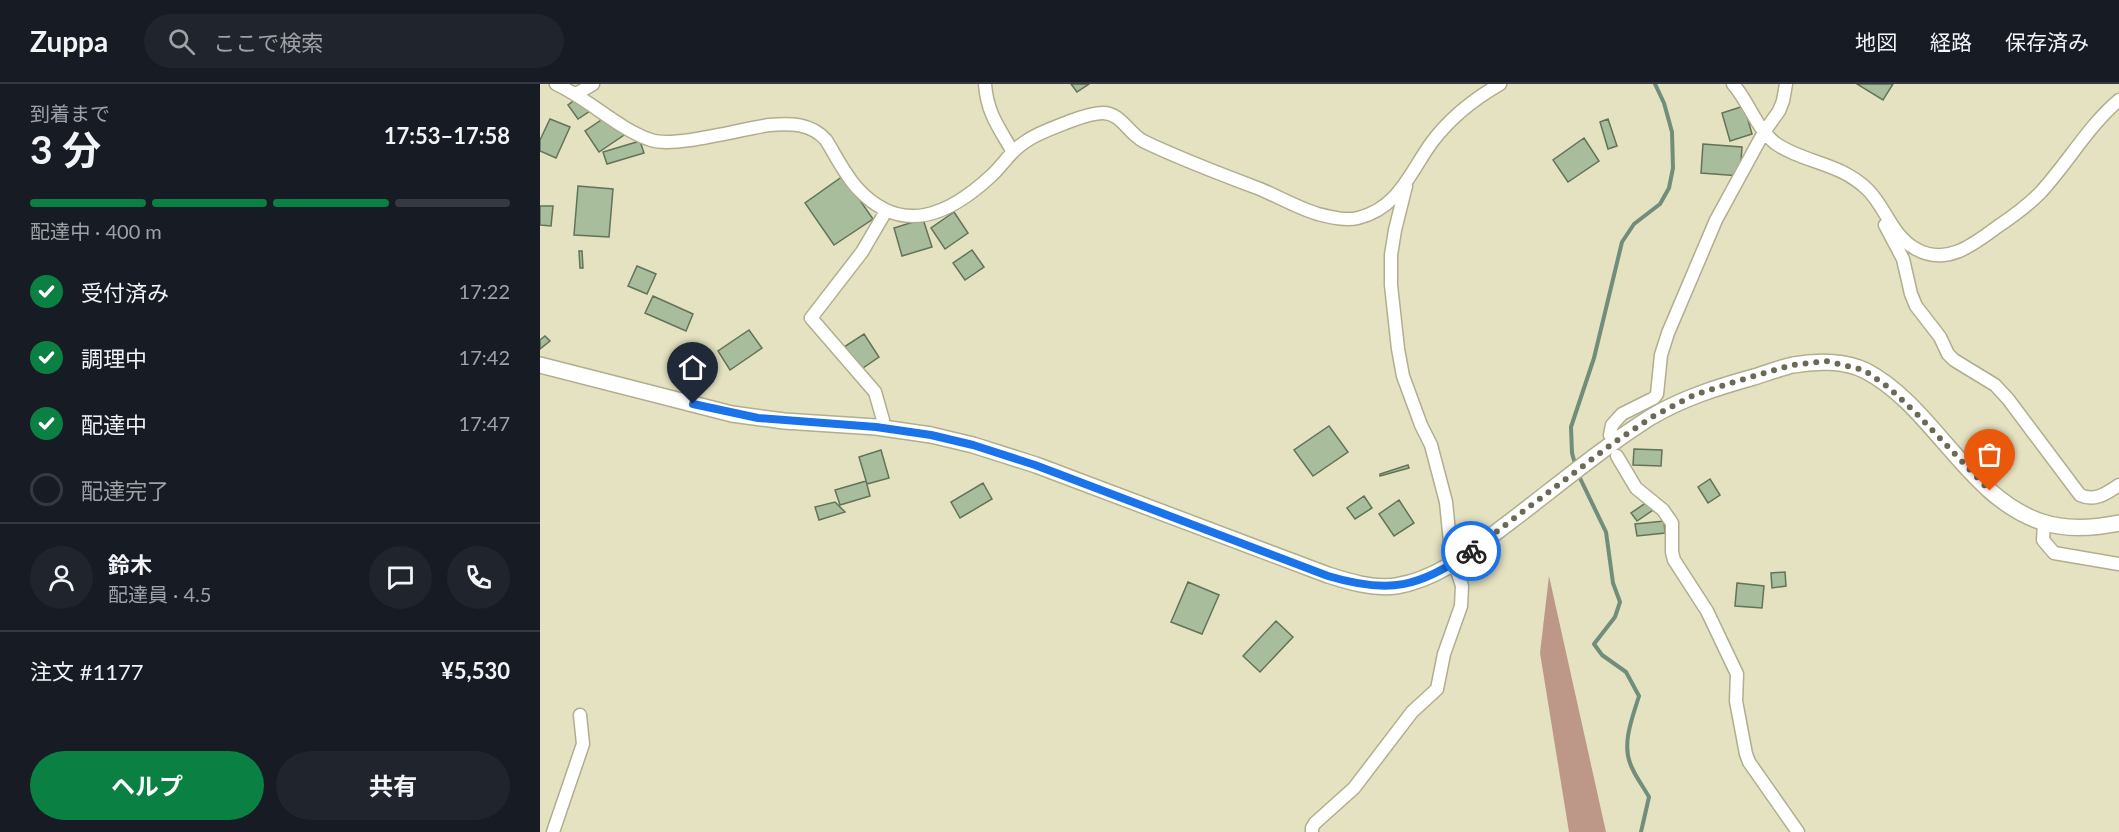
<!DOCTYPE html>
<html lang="ja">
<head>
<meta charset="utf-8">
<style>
  body { margin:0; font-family:Lato,"Noto Sans JP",sans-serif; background:#20242c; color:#f1f3f6; height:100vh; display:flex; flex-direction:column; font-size:22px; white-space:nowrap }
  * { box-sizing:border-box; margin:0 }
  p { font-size:20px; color:#9ea1a6 }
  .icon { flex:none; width:33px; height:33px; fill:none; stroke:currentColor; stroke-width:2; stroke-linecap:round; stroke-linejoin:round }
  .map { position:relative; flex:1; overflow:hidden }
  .details { display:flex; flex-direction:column; background:#171b24; width:540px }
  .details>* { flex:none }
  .pin { position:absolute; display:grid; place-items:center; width:51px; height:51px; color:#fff; margin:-62px -26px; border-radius:50% 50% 50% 0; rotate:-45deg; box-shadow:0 0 6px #0007 }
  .pin .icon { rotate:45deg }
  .courier { position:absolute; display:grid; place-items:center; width:60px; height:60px; margin:-30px; border:4px solid #1a73e8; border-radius:50%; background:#fff; color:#222; box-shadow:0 2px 8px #0007 }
  .summary em { font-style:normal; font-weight:700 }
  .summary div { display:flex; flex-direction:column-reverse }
  .summary { display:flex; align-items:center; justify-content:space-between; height:102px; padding:0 30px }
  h1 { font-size:39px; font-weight:700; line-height:45px }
  .bar { display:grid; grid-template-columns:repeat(4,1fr); gap:9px 6px; align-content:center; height:72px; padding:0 30px }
  .bar i { height:8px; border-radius:4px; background:#363941 }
  .bar .active { background:#0b8043 }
  .bar p { grid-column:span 4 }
  .line { display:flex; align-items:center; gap:15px; padding:0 30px; border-top:2px solid #363941 }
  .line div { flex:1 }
  .round { display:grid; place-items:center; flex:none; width:63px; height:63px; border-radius:32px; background:#20242c }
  ol { padding:0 30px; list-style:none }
  li { display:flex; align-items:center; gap:18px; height:66px }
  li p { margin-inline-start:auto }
  li .icon { padding:6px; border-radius:50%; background:#0b8043; color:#fff; stroke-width:4 }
  li:last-child { color:#9ea1a6 }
  li i { width:33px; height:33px; border:3px solid #363941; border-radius:50% }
  .primary-button { display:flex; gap:12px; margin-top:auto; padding:12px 30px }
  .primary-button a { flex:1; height:69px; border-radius:36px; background:#0b8043; color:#fff; font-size:24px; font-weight:700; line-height:69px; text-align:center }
  .primary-button a+a { background:#20242c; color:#f1f3f6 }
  header { display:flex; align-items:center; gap:36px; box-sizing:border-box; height:84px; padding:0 30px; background:#171b24; border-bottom:2px solid #363941 }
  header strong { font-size:28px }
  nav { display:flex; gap:33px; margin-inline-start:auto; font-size:21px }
  .search { width:420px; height:54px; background:#20242c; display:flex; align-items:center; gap:15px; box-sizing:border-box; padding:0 21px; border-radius:33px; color:#9ea1a6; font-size:22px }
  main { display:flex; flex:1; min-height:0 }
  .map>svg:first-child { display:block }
  .forest { fill:#bd9787 }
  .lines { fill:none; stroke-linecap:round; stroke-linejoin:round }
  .stream { stroke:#718d7c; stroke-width:4 }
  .building { fill:#a8bd9c; stroke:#627359; stroke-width:1.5 }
  .minor-casing { stroke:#b0ae8e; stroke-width:15 }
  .tertiary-casing { stroke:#b0ae8e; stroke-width:18 }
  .minor { stroke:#fff; stroke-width:12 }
  .tertiary { stroke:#fff; stroke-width:15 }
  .done { stroke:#6c6a56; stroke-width:6; stroke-dasharray:0 10.8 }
  .route { stroke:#1a73e8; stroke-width:8 }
</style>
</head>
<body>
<header>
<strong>Zuppa</strong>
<div class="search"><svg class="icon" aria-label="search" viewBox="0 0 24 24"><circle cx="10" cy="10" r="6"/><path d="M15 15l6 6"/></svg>ここで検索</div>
<nav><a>地図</a><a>経路</a><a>保存済み</a></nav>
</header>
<main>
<section class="details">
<div class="summary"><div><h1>3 分</h1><p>到着まで</p></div><em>17:53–17:58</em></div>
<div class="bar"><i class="active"></i><i class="active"></i><i class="active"></i><i></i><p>配達中 · 400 m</p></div>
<ol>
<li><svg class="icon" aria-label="check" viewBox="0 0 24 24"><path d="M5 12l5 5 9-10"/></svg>受付済み<p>17:22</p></li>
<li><svg class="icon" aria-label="check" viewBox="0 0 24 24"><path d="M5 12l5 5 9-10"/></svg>調理中<p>17:42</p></li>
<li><svg class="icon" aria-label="check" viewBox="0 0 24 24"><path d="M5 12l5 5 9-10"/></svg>配達中<p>17:47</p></li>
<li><i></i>配達完了</li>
</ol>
<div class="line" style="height:108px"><a class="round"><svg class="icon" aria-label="person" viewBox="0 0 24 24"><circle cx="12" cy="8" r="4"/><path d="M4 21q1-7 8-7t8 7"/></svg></a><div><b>鈴木</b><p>配達員 · 4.5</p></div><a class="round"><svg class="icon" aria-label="chat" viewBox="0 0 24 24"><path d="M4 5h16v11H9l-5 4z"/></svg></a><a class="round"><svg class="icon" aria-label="phone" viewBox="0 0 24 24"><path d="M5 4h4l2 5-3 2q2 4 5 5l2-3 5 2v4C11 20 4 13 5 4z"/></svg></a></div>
<div class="line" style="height:78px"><div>注文 #1177</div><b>¥5,530</b></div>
<div class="primary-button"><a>ヘルプ</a><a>共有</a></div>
</section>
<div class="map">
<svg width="1579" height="748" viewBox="0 0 1579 748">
  <rect width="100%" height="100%" fill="#e4e2c1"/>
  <path class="forest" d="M1009,492L1066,748H1029L1000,569Z"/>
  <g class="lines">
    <path class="stream" d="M1036,383L1032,369L1031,343L1054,274L1082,158L1094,140L1120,120L1129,104L1133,84L1132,48L1124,19L1115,0
      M1038,390L1066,448L1073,499L1080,518L1075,533L1054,560L1062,571L1086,588L1099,612C1093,632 1082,658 1090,679C1094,691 1103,702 1109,713L1101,748"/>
  </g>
  <path class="building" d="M531,0H549L537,8Z
    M1317,0H1353L1343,16Z
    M40,12L50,27L38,35L28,21Z
    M1204,22L1212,50L1190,57L1182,29Z
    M70,30L84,51L59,68L45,47Z
    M10,35L30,43L16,74L0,67V56Z
    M1068,35L1077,62L1068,65L1060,38Z
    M1044,54L1059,77L1028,98L1013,76Z
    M100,57L104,69L67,80L63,68Z
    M1163,60L1202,63L1200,92L1161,89Z
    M303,92L333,135L294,161L265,119Z
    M38,102L73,105L69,153L34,151Z
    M0,122H13L11,142L0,141Z
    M414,128L428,149L405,165L391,144Z
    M383,135L392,163L362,172L354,144Z
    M432,166L444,183L425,196L413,179Z
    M39,167H42L43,184H40Z
    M97,182L116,190L107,210L88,202Z
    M113,212L153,230L146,247L105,229Z
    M209,246L222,264L190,286L178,267Z
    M324,250L339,273L320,286L304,263Z
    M5,252L10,257L0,265V256Z
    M789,342L808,368L773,392L754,366Z
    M1094,365L1122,366L1121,382L1093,381Z
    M341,366L349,394L327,400L319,373Z
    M868,381L869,384L840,392V390Z
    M1170,395L1180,411L1168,419L1158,403Z
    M326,397L330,412L300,421L295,406Z
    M443,399L452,415L420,434L411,418Z
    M824,412L832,424L815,435L807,424Z
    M859,416L874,439L854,452L839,430Z
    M1110,416L1116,424L1097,437L1091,429Z
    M295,418L305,428L279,436L275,423Z
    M1124,437L1125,449L1097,452L1095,440Z
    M1245,488L1246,502L1232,504L1231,489Z
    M648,498L679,511L662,550L631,538Z
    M1197,499L1224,502L1222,524L1195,522Z
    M736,537L753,553L720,588L703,572Z"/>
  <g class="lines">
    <g class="minor-casing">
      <path id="minor" d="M16,0C49,15 78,45 111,56C135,64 201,45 229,41C250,39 271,39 286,56C296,72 305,91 318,105C363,153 410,130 451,92C460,84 467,73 476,65C490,52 510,45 528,38C539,34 551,29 563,29C581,29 588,49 603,57C640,75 680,90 720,105C739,113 758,124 778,130C790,133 805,137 818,134C859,124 870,88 892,58C910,34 934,15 960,0
        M445,0C447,29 459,44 473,68
        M1193,0C1209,18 1216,44 1235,59C1263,79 1300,78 1328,106C1346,124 1352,152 1376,165C1406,182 1433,161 1457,143C1472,133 1487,122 1500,109C1527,80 1549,41 1579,16
        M36,10L53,0
        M1345,141L1363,175L1371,210L1376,222L1400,253L1408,270L1414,276L1455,301L1468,315L1540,411C1555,418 1567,409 1579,401
        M343,336L335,308L271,234L322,168L346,127
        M1070,351L1072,341L1082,330L1114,314L1117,310L1121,271L1128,249L1176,136L1224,48L1239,27L1243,17L1246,0
        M1077,372L1096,404L1123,426L1132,439V468L1134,476L1167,527L1197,590L1196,617L1206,670L1209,678L1258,748
        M1504,439L1503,456L1514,469L1579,480
        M13,748L43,660L40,631
        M772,748V744L775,739L814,704L872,628L897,605L904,570L921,522L922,502L911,468L906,418L891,361L881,341L863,292L858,265L851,201V171L855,146L866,102"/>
    </g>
    <g class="tertiary-casing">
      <path id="tertiary" d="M0,281L192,330L244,337L336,343L391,351L433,361L496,381L788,491C810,498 833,505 856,502C901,495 936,463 971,437C1017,402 1062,364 1111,333C1143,314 1178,303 1214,293C1227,289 1240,284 1253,281C1275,277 1305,276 1326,287C1393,322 1428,414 1502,438C1526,446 1554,444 1579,439"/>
    </g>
    <use href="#minor" class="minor"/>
    <use href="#tertiary" class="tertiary"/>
  </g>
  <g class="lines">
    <path class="done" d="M931,467L1072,360L1112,333L1154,311L1194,298L1252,281L1286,277L1324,286L1348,303L1375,328L1450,407"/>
    <path class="route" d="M153,320L218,334L336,343L391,351L433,361L495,381L788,492C848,510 880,504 931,467"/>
  </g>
</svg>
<div class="pin" style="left:1450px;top:407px;background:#ea580c"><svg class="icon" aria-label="bag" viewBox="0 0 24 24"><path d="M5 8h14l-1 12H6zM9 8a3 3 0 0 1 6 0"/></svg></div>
<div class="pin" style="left:153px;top:320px;background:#1f2937"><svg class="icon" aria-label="home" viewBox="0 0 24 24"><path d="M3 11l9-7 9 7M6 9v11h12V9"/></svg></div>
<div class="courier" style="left:931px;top:467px"><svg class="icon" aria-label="bike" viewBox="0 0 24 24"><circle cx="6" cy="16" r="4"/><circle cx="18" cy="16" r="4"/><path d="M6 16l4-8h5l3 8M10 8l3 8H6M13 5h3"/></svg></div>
</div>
</main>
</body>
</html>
